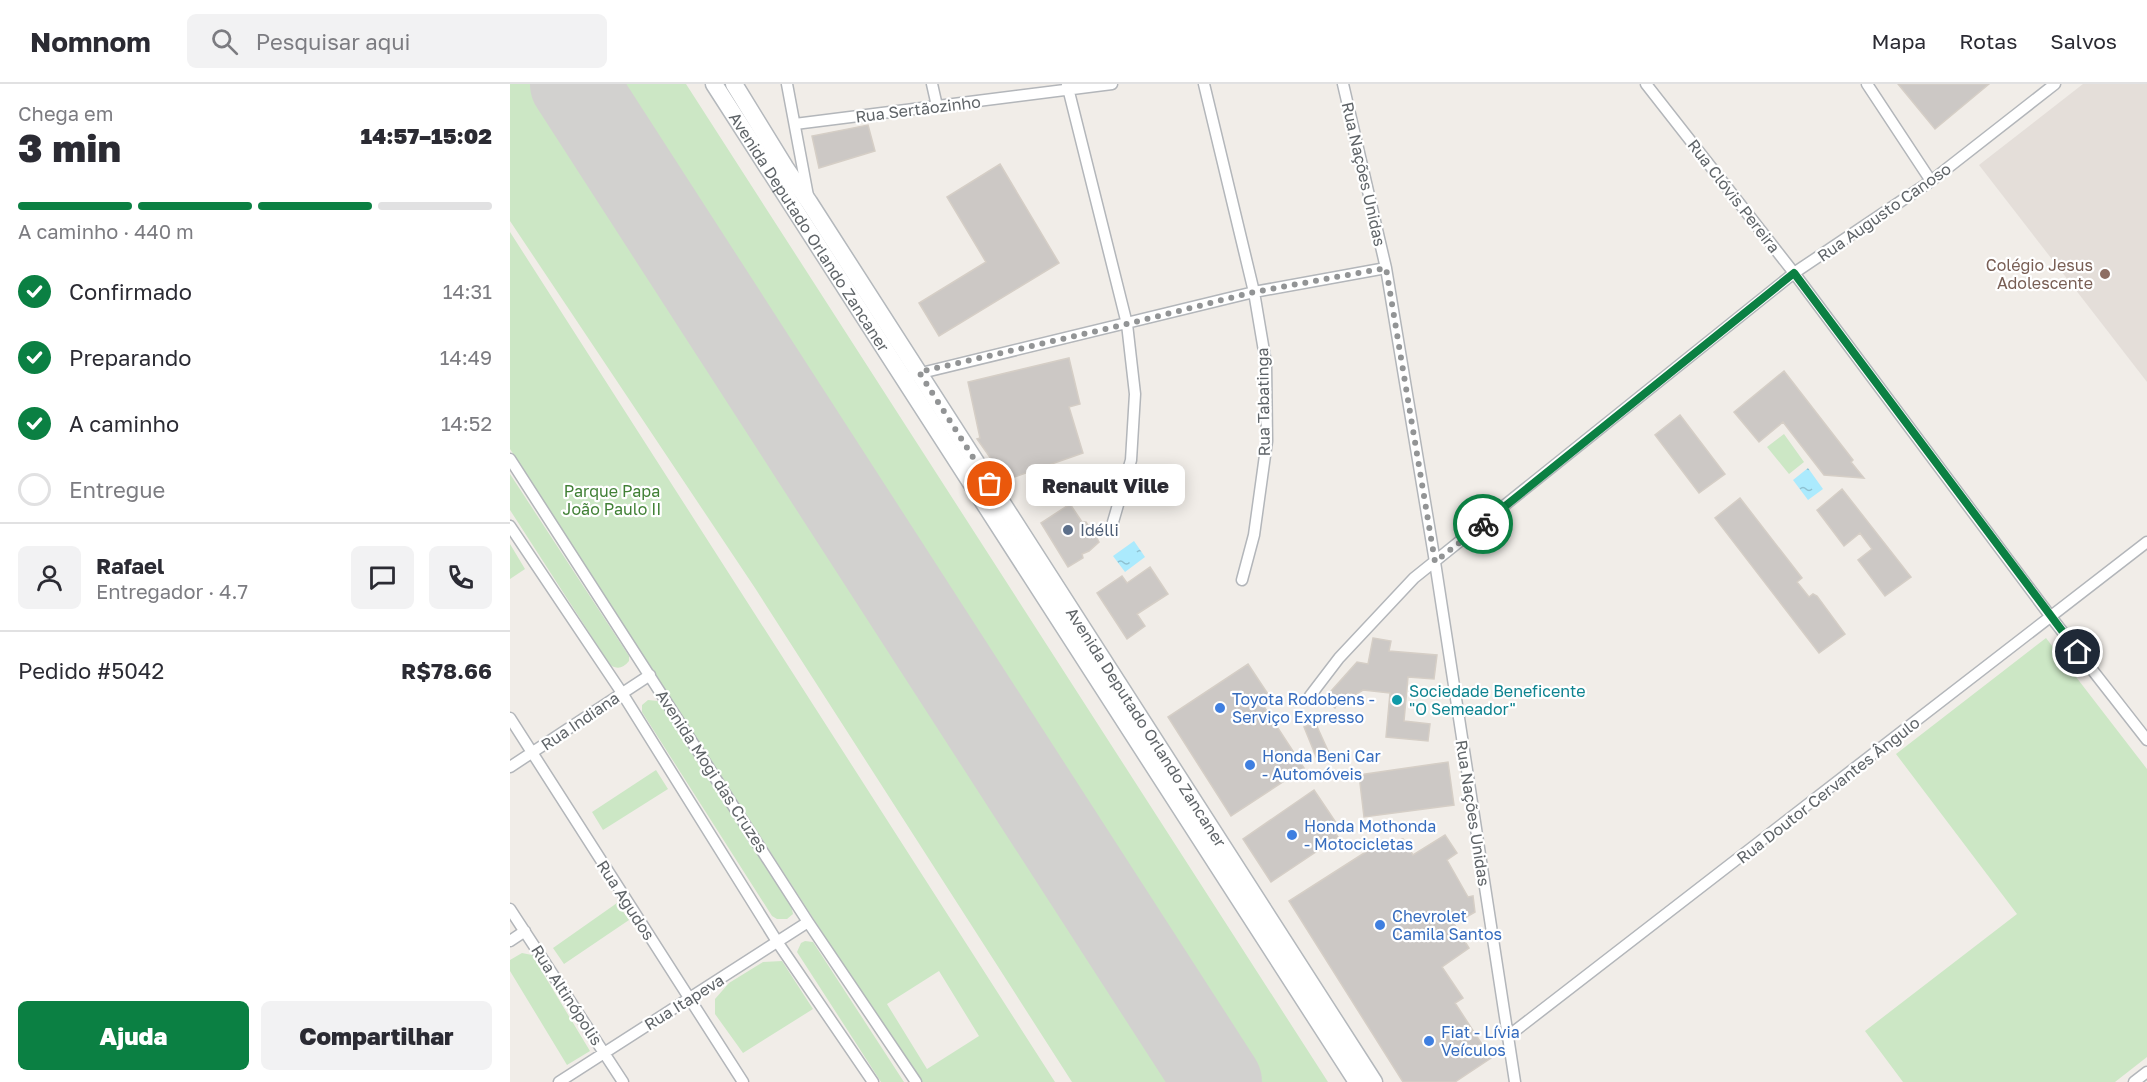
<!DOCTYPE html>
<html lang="pt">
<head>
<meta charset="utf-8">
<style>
  body { margin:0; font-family:"Golos Text",sans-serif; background:#f2f2f3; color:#2b2b33; height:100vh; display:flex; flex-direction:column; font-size:22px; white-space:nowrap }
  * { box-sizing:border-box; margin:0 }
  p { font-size:20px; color:#7c7c81 }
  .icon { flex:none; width:33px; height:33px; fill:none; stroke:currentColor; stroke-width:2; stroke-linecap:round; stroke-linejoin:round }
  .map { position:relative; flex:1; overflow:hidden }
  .side { display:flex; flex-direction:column; background:#fff; width:510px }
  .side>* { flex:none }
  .pin { position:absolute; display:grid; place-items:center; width:51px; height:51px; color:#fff; margin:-26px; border:3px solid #fff; border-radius:50%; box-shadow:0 2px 6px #0007 }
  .courier { position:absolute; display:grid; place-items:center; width:60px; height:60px; margin:-30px; border:4px solid #0b8043; border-radius:50%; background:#fff; color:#222; box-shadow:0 2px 8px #0007 }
  .bubble { position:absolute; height:42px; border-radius:9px; background:#fff; box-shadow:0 3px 15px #0003; font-size:20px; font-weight:800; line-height:42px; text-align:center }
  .summary em { font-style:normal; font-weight:800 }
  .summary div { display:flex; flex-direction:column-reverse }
  .summary { display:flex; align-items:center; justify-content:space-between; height:102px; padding:0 18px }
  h1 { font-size:39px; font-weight:800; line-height:45px }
  .bar { display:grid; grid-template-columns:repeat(4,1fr); gap:9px 6px; align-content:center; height:72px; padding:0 18px }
  .bar i { height:8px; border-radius:4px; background:#e1e1e2 }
  .bar .active { background:#0b8043 }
  .bar p { grid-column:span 4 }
  .line { display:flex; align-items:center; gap:15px; padding:0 18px; border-top:2px solid #e1e1e2 }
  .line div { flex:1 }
  .round { display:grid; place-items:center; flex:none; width:63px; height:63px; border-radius:9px; background:#f2f2f3 }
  ol { padding:0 18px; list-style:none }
  li { display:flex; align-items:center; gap:18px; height:66px }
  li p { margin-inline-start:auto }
  li .icon { padding:6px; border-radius:50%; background:#0b8043; color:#fff; stroke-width:4 }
  li:last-child { color:#7c7c81 }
  li i { width:33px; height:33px; border:3px solid #e1e1e2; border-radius:50% }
  .cta { display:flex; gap:12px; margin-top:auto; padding:12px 18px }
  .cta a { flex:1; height:69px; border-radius:9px; background:#0b8043; color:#fff; font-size:24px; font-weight:800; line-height:69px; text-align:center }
  .cta a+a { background:#f2f2f3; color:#2b2b33 }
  header { display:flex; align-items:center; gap:36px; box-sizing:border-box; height:84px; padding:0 30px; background:#fff; border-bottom:2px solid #e1e1e2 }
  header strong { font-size:28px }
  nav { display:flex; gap:33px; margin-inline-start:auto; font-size:21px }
  .search { width:420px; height:54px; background:#f2f2f3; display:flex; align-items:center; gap:15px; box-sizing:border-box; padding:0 21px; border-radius:9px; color:#7c7c81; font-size:22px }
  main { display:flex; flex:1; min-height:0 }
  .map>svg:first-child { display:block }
  .education { fill:#e4ded9 }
  .green { fill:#cce7c5; fill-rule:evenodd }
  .water { fill:url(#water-ripples) }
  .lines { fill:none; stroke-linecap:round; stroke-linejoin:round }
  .runway { stroke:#d2d1cf; stroke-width:88 }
  .building { fill:#ccc8c5; stroke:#d5cec6; stroke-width:1.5 }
  .street-casing { stroke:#b3b6ba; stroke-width:13 }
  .secondary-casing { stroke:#b4b8bc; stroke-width:19 }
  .street { stroke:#fff; stroke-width:10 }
  .secondary { stroke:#fff; stroke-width:16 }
  .done { stroke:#929495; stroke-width:6; stroke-dasharray:0 10.8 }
  .route { stroke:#0b8043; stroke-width:8 }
  .education-dot { fill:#8d6e63; stroke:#fff; stroke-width:2 }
  .service-dot { fill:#5c6f8a; stroke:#fff; stroke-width:2 }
  .culture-dot { fill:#0f9aa8; stroke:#fff; stroke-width:2 }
  .shop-dot { fill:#3f7fe0; stroke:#fff; stroke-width:2 }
  .labels { text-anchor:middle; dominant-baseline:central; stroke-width:4.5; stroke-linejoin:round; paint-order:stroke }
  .street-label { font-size:16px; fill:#5f6468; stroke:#fff }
  .education-label { font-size:16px; fill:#785e54; stroke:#fff; text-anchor:end }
  .park-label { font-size:16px; fill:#418036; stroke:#fff }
  .service-label { font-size:16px; fill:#4e5e75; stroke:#fff; text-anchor:start }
  .culture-label { font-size:16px; fill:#0d838f; stroke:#fff; text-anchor:start }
  .shop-label { font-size:16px; fill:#366cbe; stroke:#fff; text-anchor:start }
</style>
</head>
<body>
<header>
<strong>Nomnom</strong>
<div class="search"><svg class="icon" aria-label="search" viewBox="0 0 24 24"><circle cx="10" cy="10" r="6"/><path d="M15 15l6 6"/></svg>Pesquisar aqui</div>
<nav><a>Mapa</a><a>Rotas</a><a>Salvos</a></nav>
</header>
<main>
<section class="side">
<div class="summary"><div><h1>3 min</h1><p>Chega em</p></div><em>14:57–15:02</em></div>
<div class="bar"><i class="active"></i><i class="active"></i><i class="active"></i><i></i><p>A caminho · 440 m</p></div>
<ol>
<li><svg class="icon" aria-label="check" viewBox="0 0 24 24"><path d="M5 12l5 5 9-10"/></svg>Confirmado<p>14:31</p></li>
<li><svg class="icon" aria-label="check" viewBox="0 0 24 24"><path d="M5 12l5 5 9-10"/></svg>Preparando<p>14:49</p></li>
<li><svg class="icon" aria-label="check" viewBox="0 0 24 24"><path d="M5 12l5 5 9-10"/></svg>A caminho<p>14:52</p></li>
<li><i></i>Entregue</li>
</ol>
<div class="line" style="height:108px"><a class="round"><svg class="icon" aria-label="person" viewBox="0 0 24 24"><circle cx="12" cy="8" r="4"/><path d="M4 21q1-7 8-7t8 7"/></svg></a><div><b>Rafael</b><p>Entregador · 4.7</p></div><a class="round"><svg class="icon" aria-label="chat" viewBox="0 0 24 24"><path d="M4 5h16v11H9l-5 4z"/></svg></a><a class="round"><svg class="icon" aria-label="phone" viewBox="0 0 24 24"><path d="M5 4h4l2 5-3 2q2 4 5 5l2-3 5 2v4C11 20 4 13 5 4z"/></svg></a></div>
<div class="line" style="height:78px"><div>Pedido #5042</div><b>R$78.66</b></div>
<div class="cta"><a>Ajuda</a><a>Compartilhar</a></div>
</section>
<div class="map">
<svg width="1637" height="998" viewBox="0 0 1637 998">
  <defs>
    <pattern id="water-ripples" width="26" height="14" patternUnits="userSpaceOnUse" patternTransform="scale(1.5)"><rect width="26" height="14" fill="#abeafd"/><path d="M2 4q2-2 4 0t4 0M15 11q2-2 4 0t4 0" fill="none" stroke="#8ec1d1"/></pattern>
  </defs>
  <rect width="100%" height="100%" fill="#f1ede8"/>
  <path class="education" d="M1573,0H1637V298L1469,81Z"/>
  <path class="green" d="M0,0H40L682,998H562L245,504L0,137Z
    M90,0H176L818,998H736Z
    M0,148L545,998H409L0,365ZM429,887L469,952L417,985L377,920Z
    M1274,350L1294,378L1279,390L1257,363Z
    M0,390L119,572V577C113,584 108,586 100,581L0,426Z
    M0,460L15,485L0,495Z
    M1536,554L1637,685V973L1605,998H1393L1355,947L1507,830L1386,670Z
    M138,616L148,617L281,821L283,830L277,835H267L262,832L132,628V621Z
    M146,686L158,705L93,746L82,728Z
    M107,819L119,836L54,880L43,864Z
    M295,857L303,858L394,998H371L287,868L291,859Z
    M12,869L22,871L80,967L57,981L0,887V876Z
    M272,877L303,925L233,969L205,930V915L219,899L253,878Z"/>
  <path class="water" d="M1298,384L1313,405L1298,416L1283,396Z
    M624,457L635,473L615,488L603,472Z"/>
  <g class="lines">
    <path class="runway" d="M64,0L708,998"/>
  </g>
  <path class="building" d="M1388,0H1479L1425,45Z
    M358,41L365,67L309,84L302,52Z
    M490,80L549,179L429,252L409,219L476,178L437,113Z
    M559,274L570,320L559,323L573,369L496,396L467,355L470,354L458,298Z
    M1274,287L1343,376L1341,378L1354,394L1314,391L1273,338L1249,358L1224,328Z
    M1170,331L1215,390L1189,409L1145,351Z
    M1332,405L1401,493L1375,512L1348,476L1362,465L1350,449L1334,462L1307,426Z
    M1230,414L1292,494L1287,498L1299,513L1303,510L1307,512L1335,550L1309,569L1205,434Z
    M560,420L572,438H576L581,446L582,445L589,458L579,467L572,470L573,474L558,483L531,439Z
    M640,483L658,510L627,530L635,542L617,555L587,509L612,492L617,499Z
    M863,554L881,557L879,567L927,571L924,595L898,593L894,637L920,640L918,657L876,653L880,609L853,606L843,612L840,609L828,616L825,624L814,615L847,578L858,580Z
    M738,580L762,616L753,621L794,684L721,732L658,633Z
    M805,638L819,669L807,675L794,643Z
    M938,678L944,721L854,733L849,691Z
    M804,706L831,746L826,750L828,753L761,798L733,755Z
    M935,751L947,769L937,776L958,813L963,812L965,828L944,840L959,864L932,883L953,914L945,919L981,974L945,998H893L779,817L862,764L893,755L903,771Z"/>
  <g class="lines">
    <g class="street-casing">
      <path id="street" d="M277,0L298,112
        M422,0L427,22
        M557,0L617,240L625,310L621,376L603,438
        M694,0L744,208L756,279L757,357L744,451L732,496
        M833,0L876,184L925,478L1005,998
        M1136,0L1284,189L1541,533L1637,656
        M1357,0L1421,97
        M285,40L602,0
        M403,291L744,208L876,184
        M0,375L298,838L406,998
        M0,442L112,609L268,859L363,998
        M800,612L829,574L904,494L1284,189L1421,97L1545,0
        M0,634L233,998
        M0,683L140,591
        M0,825L113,998
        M0,857L15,847
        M997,953L1637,458
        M49,998L298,838
        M1624,998L1637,988"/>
    </g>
    <g class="secondary-casing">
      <g id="secondary">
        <path id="s1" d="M204,0L847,998"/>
        <path id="s2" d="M224,0L275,83L299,118L864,998"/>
      </g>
    </g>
    <use href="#street" class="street"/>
    <use href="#secondary" class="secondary"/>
  </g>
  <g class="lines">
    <path class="done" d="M480,400L409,288L617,240L744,208L876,184L925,478L973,440"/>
    <path class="route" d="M973,440L1284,189L1568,568"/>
  </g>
  <circle class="education-dot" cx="1595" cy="190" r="6"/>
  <circle class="service-dot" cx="558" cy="446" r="6"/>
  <circle class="culture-dot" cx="887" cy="616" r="6"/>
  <g class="shop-dot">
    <circle cx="710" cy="624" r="6"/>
    <circle cx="740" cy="681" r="6"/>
    <circle cx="782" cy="751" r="6"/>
    <circle cx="870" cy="841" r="6"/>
    <circle cx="919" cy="957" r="6"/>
  </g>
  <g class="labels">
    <g class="street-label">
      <text transform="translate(408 25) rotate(-7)">Rua Sertãozinho</text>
      <text transform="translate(854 90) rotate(77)">Rua Nações Unidas</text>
      <text transform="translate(1224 112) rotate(52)">Rua Clóvis Pereira</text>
      <text transform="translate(1374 128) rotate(-35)">Rua Augusto Canoso</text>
      <text stroke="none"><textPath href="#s1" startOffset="176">Avenida Deputado Orlando Zancaner</textPath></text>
      <text transform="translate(753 318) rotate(-91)">Rua Tabatinga</text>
      <text transform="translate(70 637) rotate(-34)">Rua Indiana</text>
      <text stroke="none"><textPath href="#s2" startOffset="764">Avenida Deputado Orlando Zancaner</textPath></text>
      <text transform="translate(202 687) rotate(57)">Avenida Mogi das Cruzes</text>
      <text transform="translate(1318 706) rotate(-38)">Rua Doutor Cervantes Ângulo</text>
      <text transform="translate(963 729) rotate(81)">Rua Nações Unidas</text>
      <text transform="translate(116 816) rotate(57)">Rua Agudos</text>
      <text transform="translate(57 911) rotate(57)">Rua Altinópolis</text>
      <text transform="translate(174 918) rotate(-32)">Rua Itapeva</text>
    </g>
    <g class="education-label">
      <text x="1583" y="181">Colégio Jesus<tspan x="1583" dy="18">Adolescente</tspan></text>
    </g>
    <g class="park-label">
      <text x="102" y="407">Parque Papa<tspan x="102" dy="18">João Paulo II</tspan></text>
    </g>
    <g class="service-label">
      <text x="570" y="446">Idélli</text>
    </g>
    <g class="culture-label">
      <text x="899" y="607">Sociedade Beneficente<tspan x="899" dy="18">"O Semeador"</tspan></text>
    </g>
    <g class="shop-label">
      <text x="722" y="615">Toyota Rodobens -<tspan x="722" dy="18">Serviço Expresso</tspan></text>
      <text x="752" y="672">Honda Beni Car<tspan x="752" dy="18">- Automóveis</tspan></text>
      <text x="794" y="742">Honda Mothonda<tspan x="794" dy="18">- Motocicletas</tspan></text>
      <text x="882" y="832">Chevrolet<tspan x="882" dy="18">Camila Santos</tspan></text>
      <text x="931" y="948">Fiat - Lívia<tspan x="931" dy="18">Veículos</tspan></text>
    </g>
  </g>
</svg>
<div class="pin" style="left:480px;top:400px;background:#ea580c"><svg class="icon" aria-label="bag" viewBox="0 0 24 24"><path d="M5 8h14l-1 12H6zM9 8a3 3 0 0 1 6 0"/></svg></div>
<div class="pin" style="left:1568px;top:568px;background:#1f2937"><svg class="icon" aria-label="home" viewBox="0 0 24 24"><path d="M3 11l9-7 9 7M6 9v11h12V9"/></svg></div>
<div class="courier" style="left:973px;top:440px"><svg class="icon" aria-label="bike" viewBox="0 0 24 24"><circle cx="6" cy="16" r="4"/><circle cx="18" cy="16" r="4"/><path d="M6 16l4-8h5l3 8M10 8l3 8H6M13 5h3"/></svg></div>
<div class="bubble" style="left:516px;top:380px;width:159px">Renault Ville</div>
</div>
</main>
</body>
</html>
